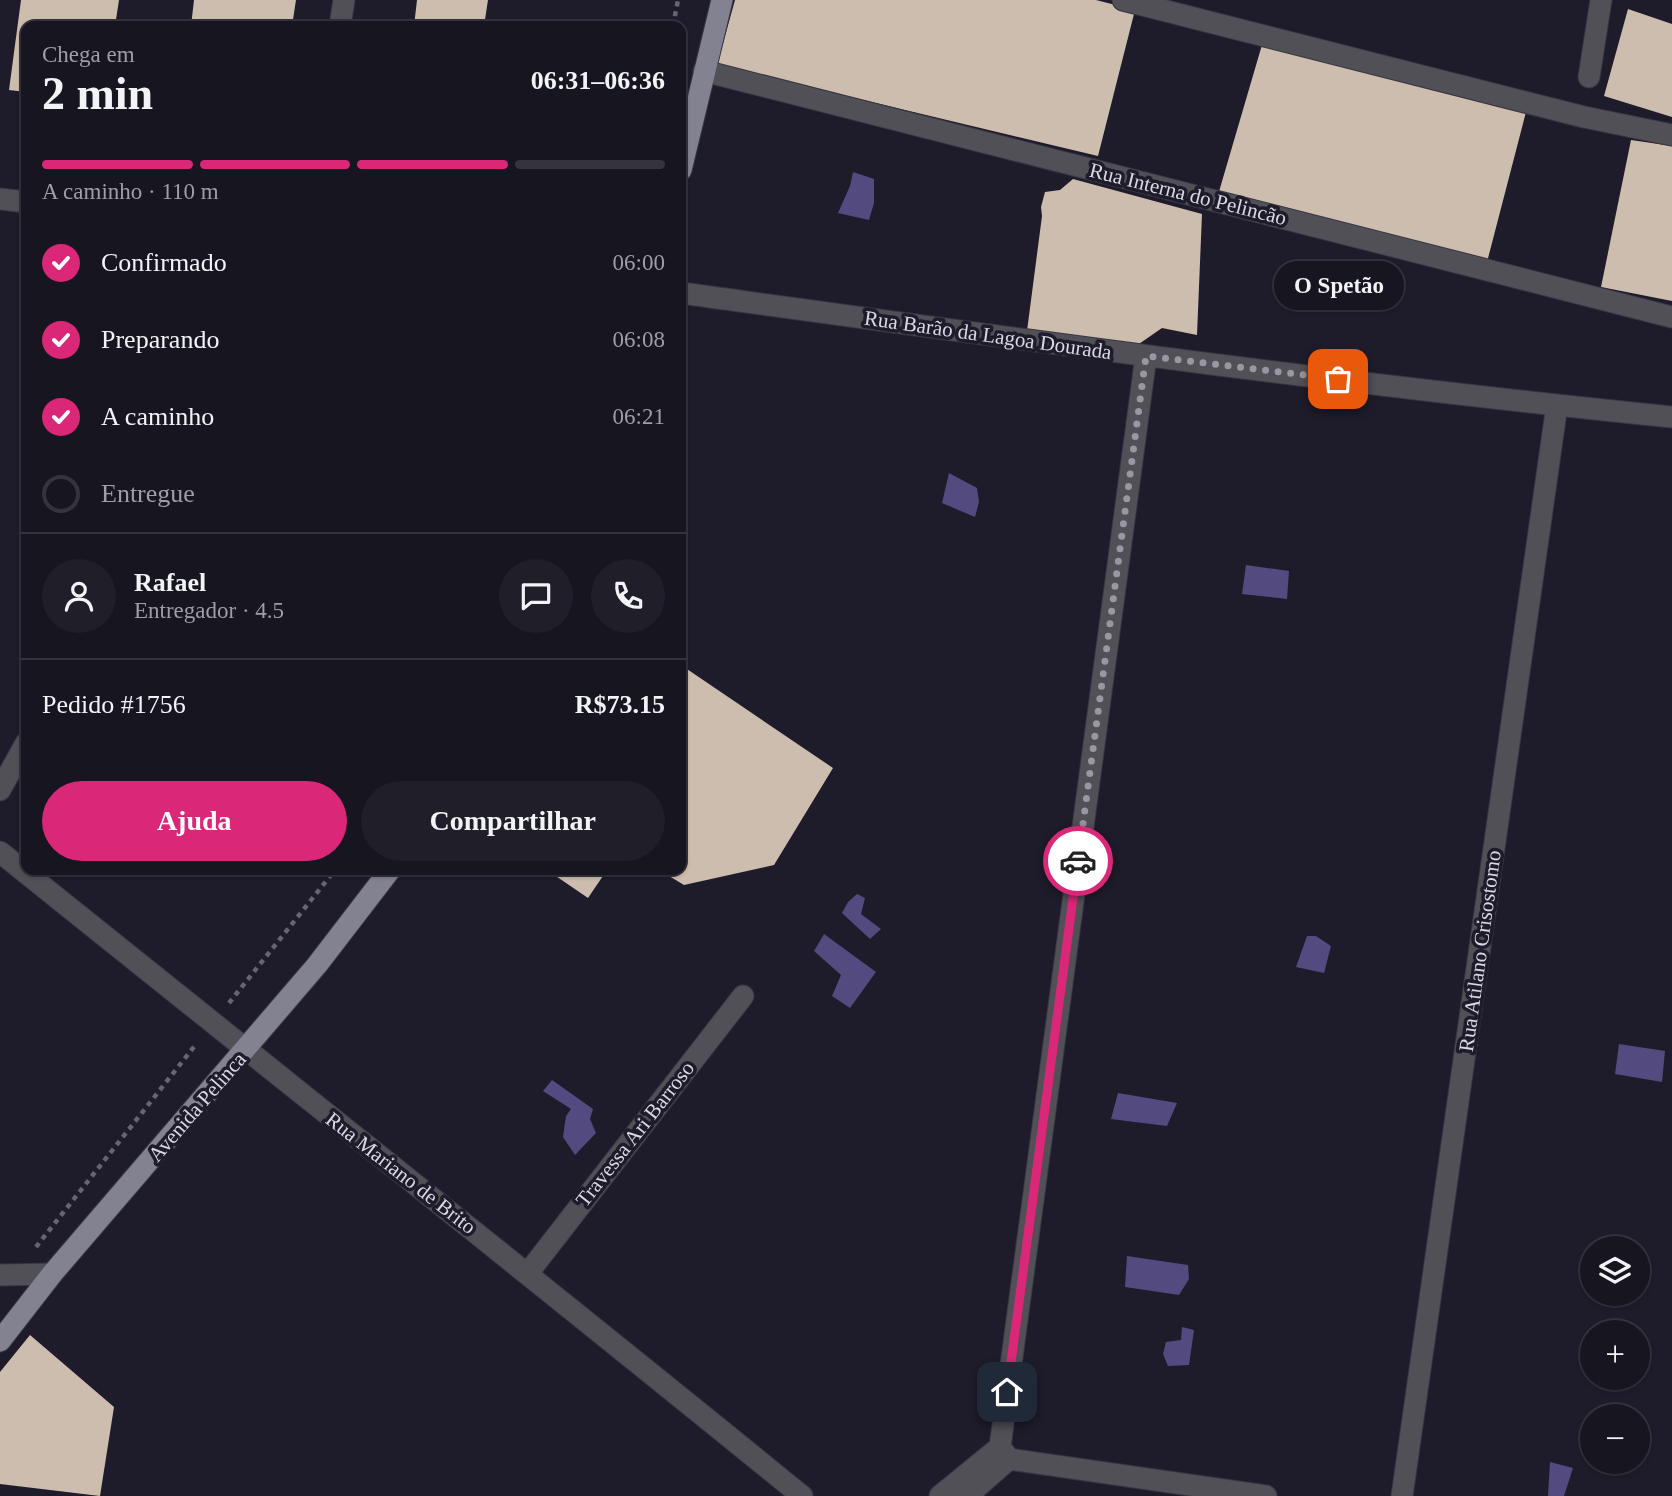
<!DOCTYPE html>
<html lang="pt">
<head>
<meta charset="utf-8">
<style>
  body { margin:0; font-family:Georgia,serif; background:#1f1e29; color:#f1f3f6; height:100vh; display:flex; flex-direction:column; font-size:26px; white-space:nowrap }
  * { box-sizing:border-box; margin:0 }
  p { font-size:23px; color:#9e9fa5 }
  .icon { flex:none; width:38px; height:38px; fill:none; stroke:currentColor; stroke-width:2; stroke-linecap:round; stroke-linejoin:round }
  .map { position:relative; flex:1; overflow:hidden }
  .drawer { position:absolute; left:21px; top:21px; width:665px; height:854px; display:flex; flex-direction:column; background:#161520; border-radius:14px; box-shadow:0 2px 5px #0004,0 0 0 2px #35343e }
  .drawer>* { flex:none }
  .tools { position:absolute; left:1580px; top:1236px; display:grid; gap:14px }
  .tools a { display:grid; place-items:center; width:70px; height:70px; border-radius:50%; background:#161520; box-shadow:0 2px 5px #0004,0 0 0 2px #35343e; font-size:35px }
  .pin { position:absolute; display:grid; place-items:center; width:60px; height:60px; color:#fff; margin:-30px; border-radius:14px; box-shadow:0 4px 10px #0006 }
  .courier { position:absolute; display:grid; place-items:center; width:70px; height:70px; margin:-35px; border:5px solid #db2777; border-radius:50%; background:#fff; color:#222; box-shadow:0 2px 9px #0007 }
  .bubble { position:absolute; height:49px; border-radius:24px; background:#161520; box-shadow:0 2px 5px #0004,0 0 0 2px #35343e; font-size:23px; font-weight:600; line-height:49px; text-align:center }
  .headline em { font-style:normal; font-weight:600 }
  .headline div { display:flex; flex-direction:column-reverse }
  .headline { display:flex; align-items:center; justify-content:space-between; height:119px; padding:0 21px }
  h1 { font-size:46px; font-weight:600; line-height:52px }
  .bar { display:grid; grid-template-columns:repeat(4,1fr); gap:10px 7px; align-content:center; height:84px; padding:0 21px }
  .bar i { height:9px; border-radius:5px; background:#35343e }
  .bar .selected { background:#db2777 }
  .bar p { grid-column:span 4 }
  .line { display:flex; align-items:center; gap:18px; padding:0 21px; border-top:2px solid #35343e }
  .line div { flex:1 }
  .round { display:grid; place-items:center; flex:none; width:74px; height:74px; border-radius:37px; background:#1f1e29 }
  ol { padding:0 21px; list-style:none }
  li { display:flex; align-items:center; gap:21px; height:77px }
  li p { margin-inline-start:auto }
  li .icon { padding:7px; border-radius:50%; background:#db2777; color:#fff; stroke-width:4 }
  li:last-child { color:#9e9fa5 }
  li i { width:38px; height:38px; border:4px solid #35343e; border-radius:50% }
  .action { display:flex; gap:14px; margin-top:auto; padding:14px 21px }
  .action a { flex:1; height:80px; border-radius:42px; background:#db2777; color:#fff; font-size:28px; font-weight:600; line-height:80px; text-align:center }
  .action a+a { background:#1f1e29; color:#f1f3f6 }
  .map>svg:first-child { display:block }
  .water { fill:#534b80 }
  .building { fill:#cdbdaf }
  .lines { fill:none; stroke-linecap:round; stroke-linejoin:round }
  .minor-casing { stroke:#383644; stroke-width:23 }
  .major-casing { stroke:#383644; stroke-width:23 }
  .path { stroke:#676572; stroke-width:4.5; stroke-dasharray:5 5; stroke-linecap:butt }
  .minor { stroke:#515057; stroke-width:21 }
  .major { stroke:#838291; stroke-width:21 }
  .done { stroke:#9897a2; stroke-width:7; stroke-dasharray:0 12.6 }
  .route { stroke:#db2777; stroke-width:9 }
  .labels { text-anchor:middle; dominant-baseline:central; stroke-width:7; stroke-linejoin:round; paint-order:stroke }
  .street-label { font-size:21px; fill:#dad9e3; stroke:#1e1c2a }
</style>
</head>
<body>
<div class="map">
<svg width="1672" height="1496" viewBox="0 0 1672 1496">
  <rect width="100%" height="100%" fill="#1e1c2a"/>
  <path class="water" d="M853,172L874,179V203L869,220L838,213L850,186Z
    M949,473L977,488L979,502L975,517L942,503Z
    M1246,565L1289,571L1287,599L1242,594Z
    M857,894L865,898L861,914L881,929L870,939L842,913L848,902Z
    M824,934L876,972L850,1008L832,996L841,975L814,951Z
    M1307,936H1316L1331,946L1324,973L1296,967Z
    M1619,1044L1665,1051L1662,1082L1615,1074Z
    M552,1080L593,1109L590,1119L596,1133L575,1155L563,1137L566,1116L571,1109L543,1091Z
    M1118,1093L1177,1103L1167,1126L1111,1119Z
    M1127,1256L1188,1265L1189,1279L1179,1295L1125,1287Z
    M1182,1327L1194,1330L1189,1365L1168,1366L1163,1354L1166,1342L1181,1340Z
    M1550,1462L1573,1468L1564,1496H1548Z"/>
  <path class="building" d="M21,0H119L115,26H26V92L9,90Z
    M194,0H296L292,26H191Z
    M417,0H488L484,26H414Z
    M735,0H1096L1135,10L1098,156L717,65Z
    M1628,9L1672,24V117L1604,96Z
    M1264,38L1526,112L1486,266L1218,195Z
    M1631,140L1672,146V301L1601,287Z
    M1073,179L1202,214L1197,335L1162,328L1136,346L1027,331L1042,216L1041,207L1045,192L1060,190Z
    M681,665L833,768L774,865L684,885L659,870H681Z
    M547,870H607L588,898Z
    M30,1335L114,1407L100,1496L0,1484V1372Z"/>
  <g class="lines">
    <g class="minor-casing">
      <path id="minor" d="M1123,0L1584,117L1672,135
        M340,26L344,0
        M704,71L1672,317
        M1589,77L1601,0
        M0,199L26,202
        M681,293C1011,338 1341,384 1672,417
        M0,790L26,743
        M0,852C267,1067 536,1279 802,1496
        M528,1273L743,996
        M0,1275L52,1274
        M1009,1459L1000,1447L1146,356
        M1009,1459L1266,1496
        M940,1496L1000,1447
        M967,1496L1009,1459
        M1402,1496L1557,405"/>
    </g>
    <g class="major-casing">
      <path id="major" d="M681,170L722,0
        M0,1341L52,1274L317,965L390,870"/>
    </g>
    <path class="path" d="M673,26L678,0
      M229,1003L335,870
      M36,1247L197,1043"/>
    <use href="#minor" class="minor"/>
    <use href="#major" class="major"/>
  </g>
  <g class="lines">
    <path class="done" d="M1078,861L1146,356L1338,379"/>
    <path class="route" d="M1007,1392L1078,861"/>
  </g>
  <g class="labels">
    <g class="street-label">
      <text transform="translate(1188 194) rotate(14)">Rua Interna do Pelincão</text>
      <text transform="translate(988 335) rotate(8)">Rua Barão da Lagoa Dourada</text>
      <text transform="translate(1480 951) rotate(-82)">Rua Atilano Crisostomo</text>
      <text transform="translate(197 1107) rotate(-49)">Avenida Pelinca</text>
      <text transform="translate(635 1134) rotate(-52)">Travessa Ari Barroso</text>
      <text transform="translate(401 1173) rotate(38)">Rua Mariano de Brito</text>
    </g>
  </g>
</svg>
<div class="tools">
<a><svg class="icon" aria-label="layers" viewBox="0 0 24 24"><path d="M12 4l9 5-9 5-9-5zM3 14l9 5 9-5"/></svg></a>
<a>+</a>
<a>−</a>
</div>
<div class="pin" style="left:1338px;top:379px;background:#ea580c"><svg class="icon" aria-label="bag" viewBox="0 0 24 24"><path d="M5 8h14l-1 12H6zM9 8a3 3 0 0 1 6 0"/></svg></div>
<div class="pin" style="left:1007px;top:1392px;background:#1f2937"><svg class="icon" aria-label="home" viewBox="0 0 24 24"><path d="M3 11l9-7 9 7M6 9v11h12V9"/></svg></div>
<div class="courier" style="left:1078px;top:861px"><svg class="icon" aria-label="car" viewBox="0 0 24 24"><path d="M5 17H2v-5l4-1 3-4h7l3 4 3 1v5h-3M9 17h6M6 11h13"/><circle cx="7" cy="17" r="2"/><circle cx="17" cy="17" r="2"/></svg></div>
<div class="bubble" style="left:1274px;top:261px;width:130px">O Spetão</div>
<section class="drawer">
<div class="headline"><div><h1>2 min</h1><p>Chega em</p></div><em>06:31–06:36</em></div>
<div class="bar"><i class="selected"></i><i class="selected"></i><i class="selected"></i><i></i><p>A caminho · 110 m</p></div>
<ol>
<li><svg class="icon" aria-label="check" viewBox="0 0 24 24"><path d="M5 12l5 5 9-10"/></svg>Confirmado<p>06:00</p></li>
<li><svg class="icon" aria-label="check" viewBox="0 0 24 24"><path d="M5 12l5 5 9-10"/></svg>Preparando<p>06:08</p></li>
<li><svg class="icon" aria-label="check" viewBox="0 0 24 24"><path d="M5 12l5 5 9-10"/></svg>A caminho<p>06:21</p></li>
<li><i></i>Entregue</li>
</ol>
<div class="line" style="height:126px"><a class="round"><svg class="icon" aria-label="person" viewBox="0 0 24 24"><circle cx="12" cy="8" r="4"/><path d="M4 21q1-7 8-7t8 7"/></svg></a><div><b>Rafael</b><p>Entregador · 4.5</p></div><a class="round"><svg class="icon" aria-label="chat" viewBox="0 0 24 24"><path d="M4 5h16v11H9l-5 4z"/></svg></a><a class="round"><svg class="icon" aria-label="phone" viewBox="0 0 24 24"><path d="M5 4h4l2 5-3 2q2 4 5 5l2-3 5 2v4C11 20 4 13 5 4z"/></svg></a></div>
<div class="line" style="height:91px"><div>Pedido #1756</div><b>R$73.15</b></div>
<div class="action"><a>Ajuda</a><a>Compartilhar</a></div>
</section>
</div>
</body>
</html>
